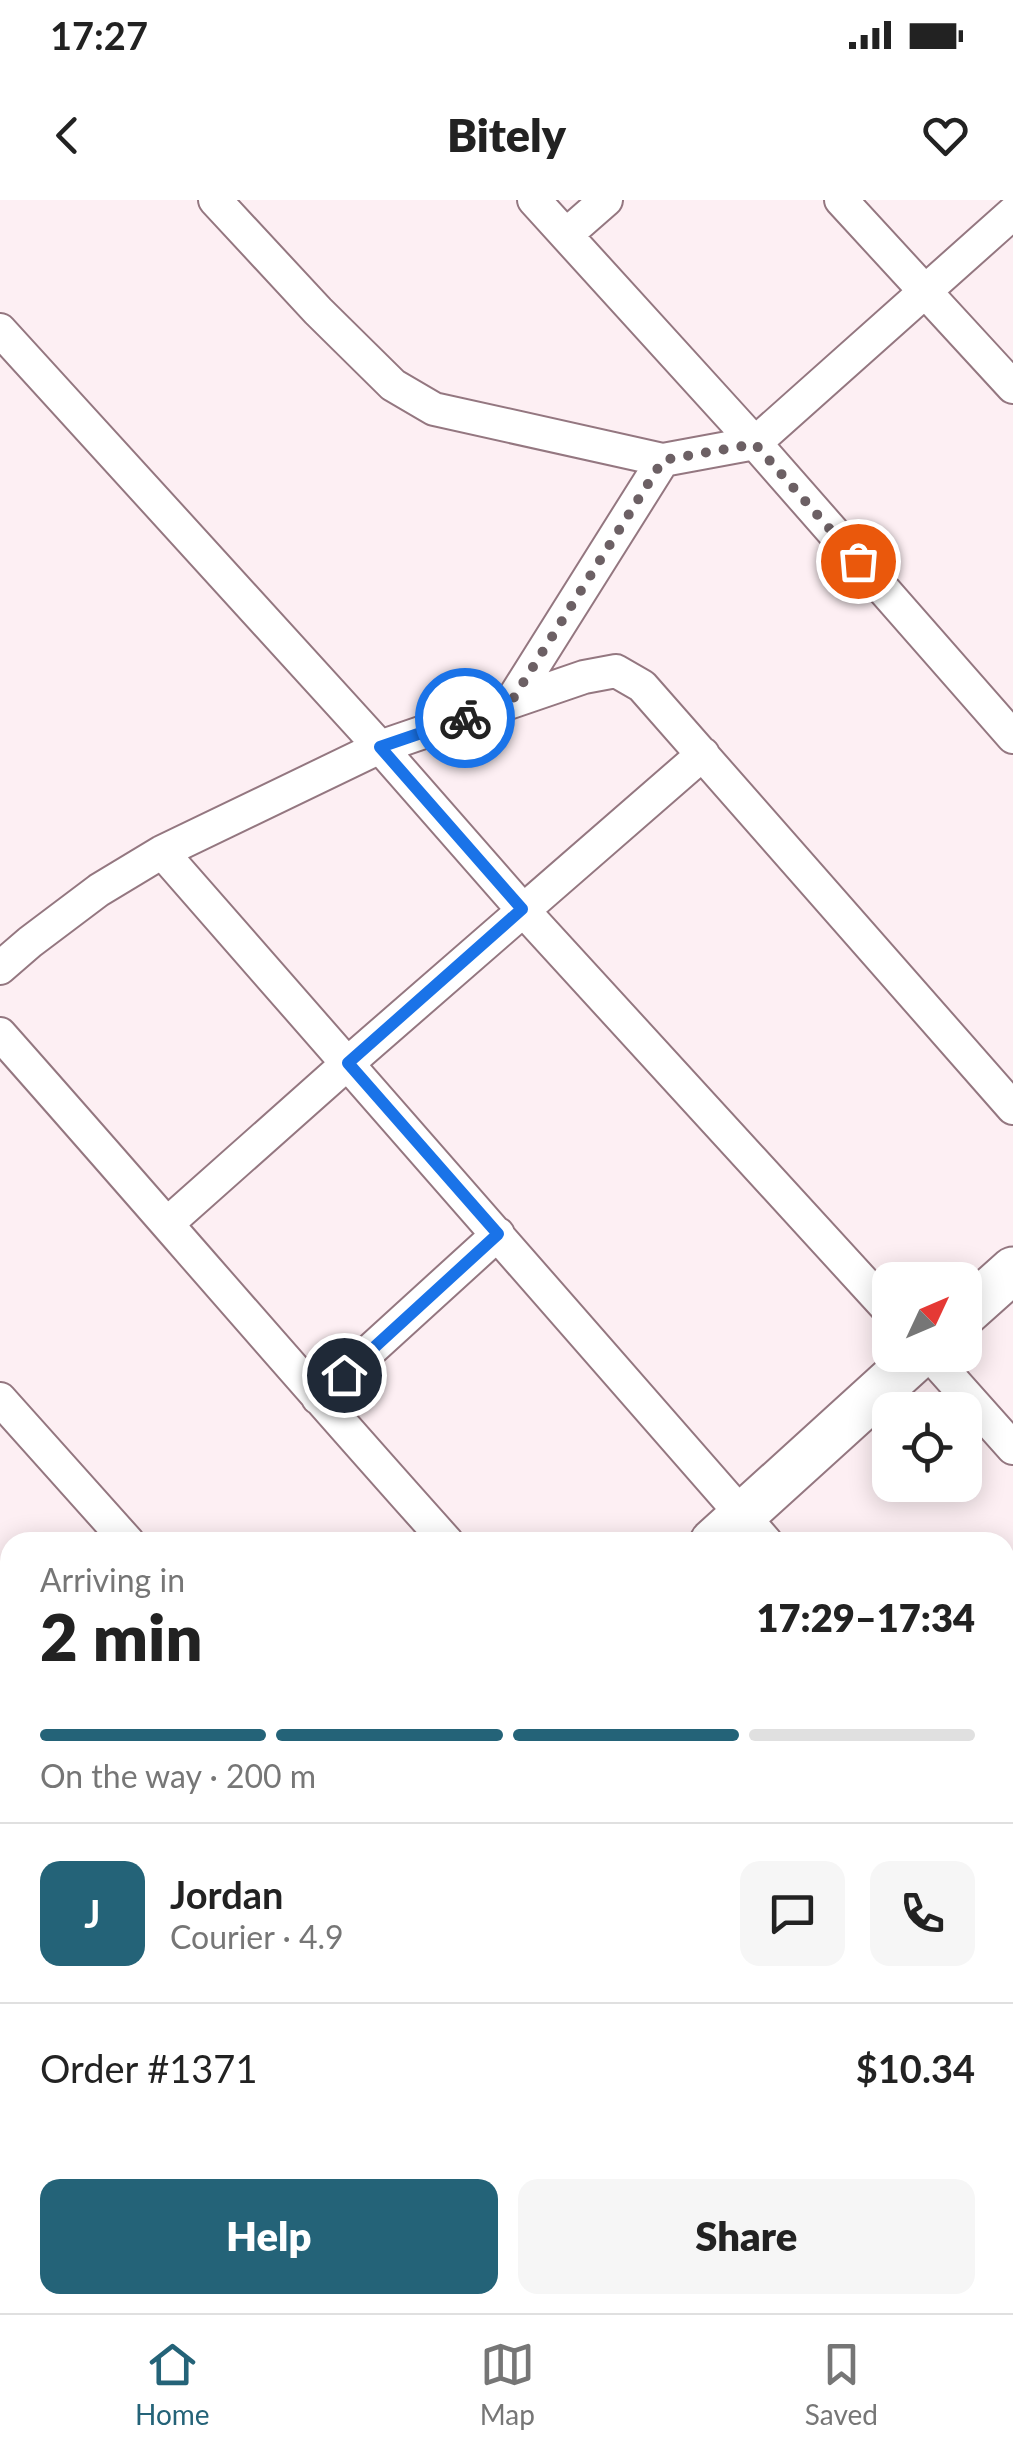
<!DOCTYPE html>
<html lang="en">
<head>
<meta charset="utf-8">
<style>
  body { margin:0; font-family:Lato,sans-serif; background:#f6f6f6; color:#222; height:100vh; display:flex; flex-direction:column; font-size:38px; white-space:nowrap }
  * { box-sizing:border-box; margin:0 }
  p { font-size:32px; color:#767676 }
  .icon { flex:none; width:55px; height:55px; fill:none; stroke:currentColor; stroke-width:2; stroke-linecap:round; stroke-linejoin:round }
  .map { position:relative; flex:1; overflow:hidden }
  .sheet { position:absolute; left:0px; top:1332px; width:1015px; height:782px; display:flex; flex-direction:column; background:#fff; border-radius:30px 30px 0 0; box-shadow:0 5px 25px #0003 }
  .sheet>* { flex:none }
  .needle { width:65px; rotate:46deg }
  .fabs { position:absolute; left:872px; top:1062px; display:grid; gap:20px }
  .fabs a { display:grid; place-items:center; width:110px; height:110px; border-radius:20px; background:#fff; box-shadow:0 5px 25px #0003; font-size:50px }
  .pin { position:absolute; display:grid; place-items:center; width:85px; height:85px; color:#fff; margin:-42px; border:5px solid #fff; border-radius:50%; box-shadow:0 2px 10px #0007 }
  .courier { position:absolute; display:grid; place-items:center; width:100px; height:100px; margin:-50px; border:8px solid #1a73e8; border-radius:50%; background:#fff; color:#222; box-shadow:0 2px 12px #0007 }
  .head em { font-style:normal; font-weight:800 }
  .head div { display:flex; flex-direction:column-reverse }
  .head { display:flex; align-items:center; justify-content:space-between; height:170px; padding:0 40px }
  h1 { font-size:65px; font-weight:800; line-height:75px }
  .bar { display:grid; grid-template-columns:repeat(4,1fr); gap:15px 10px; align-content:center; height:120px; padding:0 40px }
  .bar i { height:12px; border-radius:8px; background:#e0e0e0 }
  .bar .on { background:#246378 }
  .bar p { grid-column:span 4 }
  .line { display:flex; align-items:center; gap:25px; padding:0 40px; border-top:2px solid #e0e0e0 }
  .line div { flex:1 }
  .round { display:grid; place-items:center; flex:none; width:105px; height:105px; border-radius:20px; background:#f6f6f6 }
  .button { display:flex; gap:20px; margin-top:auto; padding:20px 40px }
  .button a { flex:1; height:115px; border-radius:20px; background:#246378; color:#fff; font-size:40px; font-weight:800; line-height:115px; text-align:center }
  .button a+a { background:#f6f6f6; color:#222 }
  .status { display:flex; justify-content:space-between; align-items:center; height:70px; padding:0 50px; background:#fff; direction:ltr }
  .status svg { height:28px; fill:currentColor }
  header { display:flex; justify-content:space-between; align-items:center; height:130px; padding:0 40px; background:#fff; font-size:45px; font-weight:800 }
  .tabs { display:flex; justify-content:space-around; align-items:center; height:140px; border-top:2px solid #e0e0e0; background:#fff; font-size:28px; color:#767676 }
  .tabs a { display:grid; justify-items:center; gap:5px }
  .tabs .on { color:#246378 }
  .map>svg:first-child { display:block }
  .lines { fill:none; stroke-linecap:round; stroke-linejoin:round }
  .street-casing { stroke:#947780; stroke-width:36 }
  .secondary-casing { stroke:#947780; stroke-width:49 }
  .street { stroke:#fff; stroke-width:32 }
  .secondary { stroke:#fff; stroke-width:45 }
  .done { stroke:#6c6064; stroke-width:10; stroke-dasharray:0 18 }
  .route { stroke:#1a73e8; stroke-width:12 }
</style>
</head>
<body>
<div class="status"><b>17:27</b><svg viewBox="0 0 49 12"><path d="M0 12V9h3v3zM5 12V6h3v6zM10 12V3h3v9zM15 12V0h3v12zM26 1h20v11H26zM47 4h2v5h-2z"/></svg></div>
<header><svg class="icon" aria-label="back" viewBox="0 0 24 24"><path d="M15 5l-7 7 7 7"/></svg>Bitely<svg class="icon" aria-label="heart" viewBox="0 0 24 24"><path d="M12 20l-8-8c-3-5 5-10 8-4 3-6 11-1 8 4z"/></svg></header>
<div class="map">
<svg width="1013" height="2113" viewBox="0 0 1013 2113">
  <rect width="100%" height="100%" fill="#fdeff3"/>
  <g class="lines">
    <g class="street-casing">
      <path id="street" d="M215,0L318,111L393,185L434,209L663,260L755,243L1013,13
        M534,0L755,243L1013,537
        M841,0L1013,187
        M566,35L606,0
        M0,130L380,547L522,709L890,1111
        M511,502L663,260
        M162,652L766,1342
        M0,768L30,742L99,690L162,652L380,547L584,477L616,471L642,486L1013,908
        M0,834C150,1003 296,1174 447,1342
        M168,1023L348,863L703,554
        M930,1155L1013,1248
        M318,1198L498,1034
        M0,1199L128,1342
        M0,1563L10,1574
        M1005,1608L1013,1617
        M1005,1776L1013,1768
        M0,1915L10,1926
        M1005,1959L1013,1952
        M1005,2001L1013,2010
        M175,2105L183,2113
        M491,2105L499,2113
        M643,2113L652,2105
        M836,2113L845,2105"/>
    </g>
    <g class="secondary-casing">
      <path id="secondary" d="M965,1113L1013,1070
        M713,1342L919,1155
        M0,1978L10,1968"/>
    </g>
    <use href="#street" class="street"/>
    <use href="#secondary" class="secondary"/>
  </g>
  <g class="lines">
    <path class="done" d="M465,518L511,502L663,260L755,244L858,361"/>
    <path class="route" d="M344,1175L498,1034L348,863L522,709L380,547L465,518"/>
  </g>
</svg>
<div class="fabs">
<a><svg class="needle" viewBox="-14 -14 28 28"><path d="M0-13l5 13h-10z" fill="#e53935"/><path d="M0 13l5-13h-10z" fill="#767676"/></svg></a>
<a><svg class="icon" aria-label="locate" viewBox="0 0 24 24"><circle cx="12" cy="12" r="6"/><path d="M12 2v4M12 18v4M2 12h4M18 12h4"/></svg></a>
</div>
<div class="pin" style="left:858px;top:361px;background:#ea580c"><svg class="icon" aria-label="bag" viewBox="0 0 24 24"><path d="M5 8h14l-1 12H6zM9 8a3 3 0 0 1 6 0"/></svg></div>
<div class="pin" style="left:344px;top:1175px;background:#1f2937"><svg class="icon" aria-label="home" viewBox="0 0 24 24"><path d="M3 11l9-7 9 7M6 9v11h12V9"/></svg></div>
<div class="courier" style="left:465px;top:518px"><svg class="icon" aria-label="bike" viewBox="0 0 24 24"><circle cx="6" cy="16" r="4"/><circle cx="18" cy="16" r="4"/><path d="M6 16l4-8h5l3 8M10 8l3 8H6M13 5h3"/></svg></div>
<section class="sheet">
<div class="head"><div><h1>2 min</h1><p>Arriving in</p></div><em>17:29–17:34</em></div>
<div class="bar"><i class="on"></i><i class="on"></i><i class="on"></i><i></i><p>On the way · 200 m</p></div>
<div class="line" style="height:180px"><b class="round" style="background:#246378;color:#fff">J</b><div><b>Jordan</b><p>Courier · 4.9</p></div><a class="round"><svg class="icon" aria-label="chat" viewBox="0 0 24 24"><path d="M4 5h16v11H9l-5 4z"/></svg></a><a class="round"><svg class="icon" aria-label="phone" viewBox="0 0 24 24"><path d="M5 4h4l2 5-3 2q2 4 5 5l2-3 5 2v4C11 20 4 13 5 4z"/></svg></a></div>
<div class="line" style="height:130px"><div>Order #1371</div><b>$10.34</b></div>
<div class="button"><a>Help</a><a>Share</a></div>
</section>
</div>
<nav class="tabs">
<a class="on"><svg class="icon" aria-label="home" viewBox="0 0 24 24"><path d="M3 11l9-7 9 7M6 9v11h12V9"/></svg>Home</a>
<a><svg class="icon" aria-label="map" viewBox="0 0 24 24"><path d="M3 6l6-2 6 2 6-2v14l-6 2-6-2-6 2zM9 4v14M15 6v14"/></svg>Map</a>
<a><svg class="icon" aria-label="saved" viewBox="0 0 24 24"><path d="M7 4h10v16l-5-4-5 4z"/></svg>Saved</a>
</nav>
</body>
</html>
